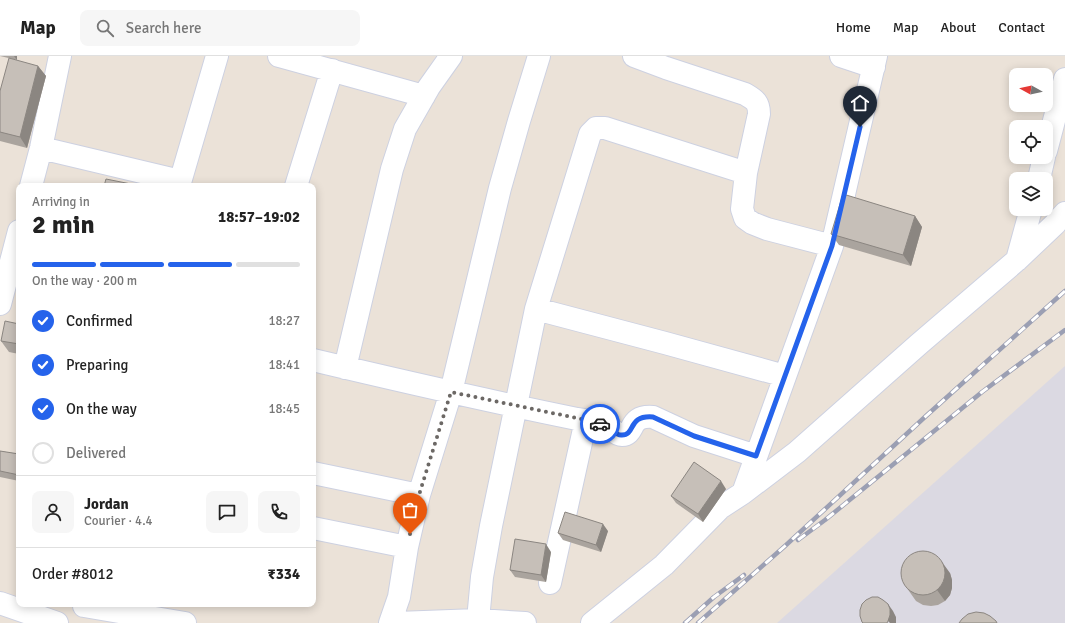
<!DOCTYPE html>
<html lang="en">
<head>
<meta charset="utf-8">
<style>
  body { margin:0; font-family:Signika,sans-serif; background:#f6f6f6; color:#222; height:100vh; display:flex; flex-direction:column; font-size:15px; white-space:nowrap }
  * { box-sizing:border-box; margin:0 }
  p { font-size:13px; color:#767676 }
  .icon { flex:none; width:22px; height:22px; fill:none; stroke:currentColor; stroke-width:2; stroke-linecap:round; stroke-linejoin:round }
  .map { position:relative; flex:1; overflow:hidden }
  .panel { position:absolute; left:16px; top:127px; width:300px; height:424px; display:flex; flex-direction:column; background:#fff; border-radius:8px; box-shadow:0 2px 10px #0003 }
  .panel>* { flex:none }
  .needle { width:26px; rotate:278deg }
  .buttons { position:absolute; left:1009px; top:12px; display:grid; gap:8px }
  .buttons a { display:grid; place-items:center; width:44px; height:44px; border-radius:8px; background:#fff; box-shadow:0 2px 10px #0003; font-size:20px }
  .pin { position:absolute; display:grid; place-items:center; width:34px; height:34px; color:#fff; margin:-41px -17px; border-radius:50% 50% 50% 0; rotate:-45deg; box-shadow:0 0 4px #0007 }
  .pin .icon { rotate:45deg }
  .courier { position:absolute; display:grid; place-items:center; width:40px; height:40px; margin:-20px; border:3px solid #2563eb; border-radius:50%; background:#fff; color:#222; box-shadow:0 1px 5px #0007 }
  .overview em { font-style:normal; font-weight:700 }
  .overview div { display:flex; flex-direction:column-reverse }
  .overview { display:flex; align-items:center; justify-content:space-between; height:68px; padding:0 16px }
  h1 { font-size:26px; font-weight:700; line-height:30px }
  .bar { display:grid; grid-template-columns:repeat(4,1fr); gap:6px 4px; align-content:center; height:48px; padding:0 16px }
  .bar i { height:5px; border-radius:3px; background:#e0e0e0 }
  .bar .on { background:#2563eb }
  .bar p { grid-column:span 4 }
  .line { display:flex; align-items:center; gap:10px; padding:0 16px; border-top:1px solid #e0e0e0 }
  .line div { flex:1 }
  .round { display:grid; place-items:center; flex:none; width:42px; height:42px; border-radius:8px; background:#f6f6f6 }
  ol { padding:0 16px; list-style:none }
  li { display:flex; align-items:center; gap:12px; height:44px }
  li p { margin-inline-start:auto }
  li .icon { padding:4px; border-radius:50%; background:#2563eb; color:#fff; stroke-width:4 }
  li:last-child { color:#767676 }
  li i { width:22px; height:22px; border:2px solid #e0e0e0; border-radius:50% }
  header { display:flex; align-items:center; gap:24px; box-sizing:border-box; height:56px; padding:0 20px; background:#fff; border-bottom:1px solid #e0e0e0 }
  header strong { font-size:19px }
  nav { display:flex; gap:22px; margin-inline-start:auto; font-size:14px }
  .search { width:280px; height:36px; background:#f6f6f6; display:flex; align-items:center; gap:10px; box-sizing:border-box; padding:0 14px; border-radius:8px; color:#767676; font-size:15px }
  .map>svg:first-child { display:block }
  .industrial { fill:#dbd9e2 }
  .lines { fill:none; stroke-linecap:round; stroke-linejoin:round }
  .minor-casing { stroke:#cdd1e1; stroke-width:24 }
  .minor { stroke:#fff; stroke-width:22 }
  .rail-casing { stroke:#9b9fb3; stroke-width:4.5 }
  .rail { stroke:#fff; stroke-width:3; stroke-dasharray:9; stroke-linecap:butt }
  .wall { fill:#aaa49e }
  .shaded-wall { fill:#8b8681 }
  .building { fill:#c6bfb8; stroke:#8b8681 }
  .done { stroke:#6c6865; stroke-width:4; stroke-dasharray:0 7.2 }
  .route { stroke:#2563eb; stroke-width:5 }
</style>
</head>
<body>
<header>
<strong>Map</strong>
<div class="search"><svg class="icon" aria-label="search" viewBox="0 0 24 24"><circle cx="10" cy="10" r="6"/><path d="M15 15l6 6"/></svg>Search here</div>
<nav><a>Home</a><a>Map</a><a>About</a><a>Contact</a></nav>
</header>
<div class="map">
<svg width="1065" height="567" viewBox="0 0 1065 567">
  <rect width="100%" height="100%" fill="#ebe2d8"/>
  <path class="industrial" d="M1065,310V567H777Z"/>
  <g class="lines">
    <g class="minor-casing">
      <path id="minor" d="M279,0L424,40
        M634,0L666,12L745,38C755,44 759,46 759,58L746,117L742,153L745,162L752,167L767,173L832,190
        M841,0L874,11
        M41,92L180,125
        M1046,95L1065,23
        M1039,123L1044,101
        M31,130L41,92L60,0
        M179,130L217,0
        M296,130L332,14
        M1017,204L1031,153
        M0,248L19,175
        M536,253L665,287L785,320
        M313,304C401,325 489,345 577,363C585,364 603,367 610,372C614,374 616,379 622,379C636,379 627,359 653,361L694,380L756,400
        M345,312L392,113L405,73L429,31L451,0
        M313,417L419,439
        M743,437L797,396L919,288L1017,204L1055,168L1065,157
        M313,472L407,491
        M550,527L586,364
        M0,547L57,567
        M84,550L185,567
        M478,564L482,521L491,470L536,253L590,78L596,72H605L746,117
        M390,567L399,541L407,491L419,439L451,336L500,132L519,65L539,0
        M397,567L478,564L525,567
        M592,567L664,509L720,452L743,437L832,190L876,0"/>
    </g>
    <use href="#minor" class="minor"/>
    <g class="rail-casing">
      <path id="rail" d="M798,484L825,464L982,336L1065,274
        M685,567L714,541L744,519
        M698,567L785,490L926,360L1065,235"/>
    </g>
    <use href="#rail" class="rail"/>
  </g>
  <path class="wall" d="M0,0H17V4Z
    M38,10L46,20L27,92L0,85V35Z
    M915,160L922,171L911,210L839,189L831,178Z
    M19,268V298L9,296L1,285Z
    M0,395L19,398V425L0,421Z
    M726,433L703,466L676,447L671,440Z
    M608,475L601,496L563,484L558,477Z
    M551,496L546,526L515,521L510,514Z
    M950,517L952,524V532L950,539L945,545L938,549L931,550L923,549L916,545L904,528Z"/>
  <path class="shaded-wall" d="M14,0H17V4Z
    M38,10L46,20L27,92L20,81Z
    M915,160L922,171L911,210L903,199Z
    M721,425L726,433L703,466L698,458Z
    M603,468L608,475L601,496L596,489Z
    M546,488L551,496L546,526L541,519Z
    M942,506L950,517L952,524V532L950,539L945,545L937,534Z
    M888,548L893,555L896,561V567H890L888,565Z"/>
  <path class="building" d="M9,2L38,10L20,81L0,76V35Z
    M106,123L136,129V130H104Z
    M843,138L915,160L903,199L831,178Z
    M5,265L19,268V288L1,285Z
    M0,395L19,398V419L0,415Z
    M694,406L721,425L698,458L671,440Z
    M565,456L603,468L596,489L558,477Z
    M515,483L546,488L541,519L510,514Z
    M901 517a22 22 0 1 1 44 0a22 22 0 1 1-44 0Z
    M872,541H878L883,544L888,548L890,553V559L888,565L887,567H863L862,566L860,560V554L862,548L866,544Z
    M976,556L984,557L990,560L996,565L997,567H959L962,563L968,558Z"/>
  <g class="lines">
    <path class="done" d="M410,478L419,439L451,336L586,364L600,368"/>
    <path class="route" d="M600,368C602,369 606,370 609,371C614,374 616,380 622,379C636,379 627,359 653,361L694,380L756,400L832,190L860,71"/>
  </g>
</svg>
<div class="buttons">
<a><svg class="needle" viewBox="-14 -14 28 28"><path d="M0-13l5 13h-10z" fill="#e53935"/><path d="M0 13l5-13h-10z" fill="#767676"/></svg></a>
<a><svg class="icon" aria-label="locate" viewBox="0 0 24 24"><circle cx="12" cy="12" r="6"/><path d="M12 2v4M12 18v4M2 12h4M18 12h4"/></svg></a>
<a><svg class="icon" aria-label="layers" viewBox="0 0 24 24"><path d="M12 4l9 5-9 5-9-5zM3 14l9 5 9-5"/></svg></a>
</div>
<div class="pin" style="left:410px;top:478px;background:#ea580c"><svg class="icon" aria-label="bag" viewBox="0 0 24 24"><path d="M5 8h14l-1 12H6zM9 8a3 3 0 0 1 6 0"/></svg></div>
<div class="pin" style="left:860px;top:71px;background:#1f2937"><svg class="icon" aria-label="home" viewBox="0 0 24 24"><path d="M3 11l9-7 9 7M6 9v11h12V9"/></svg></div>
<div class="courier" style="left:600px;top:368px"><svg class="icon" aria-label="car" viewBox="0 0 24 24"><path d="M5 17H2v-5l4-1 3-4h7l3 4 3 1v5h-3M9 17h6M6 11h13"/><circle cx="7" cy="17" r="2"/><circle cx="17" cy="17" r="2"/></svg></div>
<section class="panel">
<div class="overview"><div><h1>2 min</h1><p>Arriving in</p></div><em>18:57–19:02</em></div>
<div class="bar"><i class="on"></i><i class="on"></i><i class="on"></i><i></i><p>On the way · 200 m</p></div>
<ol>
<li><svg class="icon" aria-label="check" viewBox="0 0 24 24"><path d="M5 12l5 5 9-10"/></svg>Confirmed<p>18:27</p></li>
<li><svg class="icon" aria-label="check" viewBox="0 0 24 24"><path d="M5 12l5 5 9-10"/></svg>Preparing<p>18:41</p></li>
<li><svg class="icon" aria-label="check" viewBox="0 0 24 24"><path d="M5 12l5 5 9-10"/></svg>On the way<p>18:45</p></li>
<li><i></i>Delivered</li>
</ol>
<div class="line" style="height:72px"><a class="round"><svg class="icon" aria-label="person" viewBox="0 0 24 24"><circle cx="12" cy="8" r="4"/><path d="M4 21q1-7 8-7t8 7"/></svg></a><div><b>Jordan</b><p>Courier · 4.4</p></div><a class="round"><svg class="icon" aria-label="chat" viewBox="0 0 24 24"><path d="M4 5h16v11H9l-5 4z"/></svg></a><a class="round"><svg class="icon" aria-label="phone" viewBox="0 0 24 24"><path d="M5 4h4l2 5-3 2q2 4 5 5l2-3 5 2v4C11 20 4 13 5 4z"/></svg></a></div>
<div class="line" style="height:52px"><div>Order #8012</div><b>₹334</b></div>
</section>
</div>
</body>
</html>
